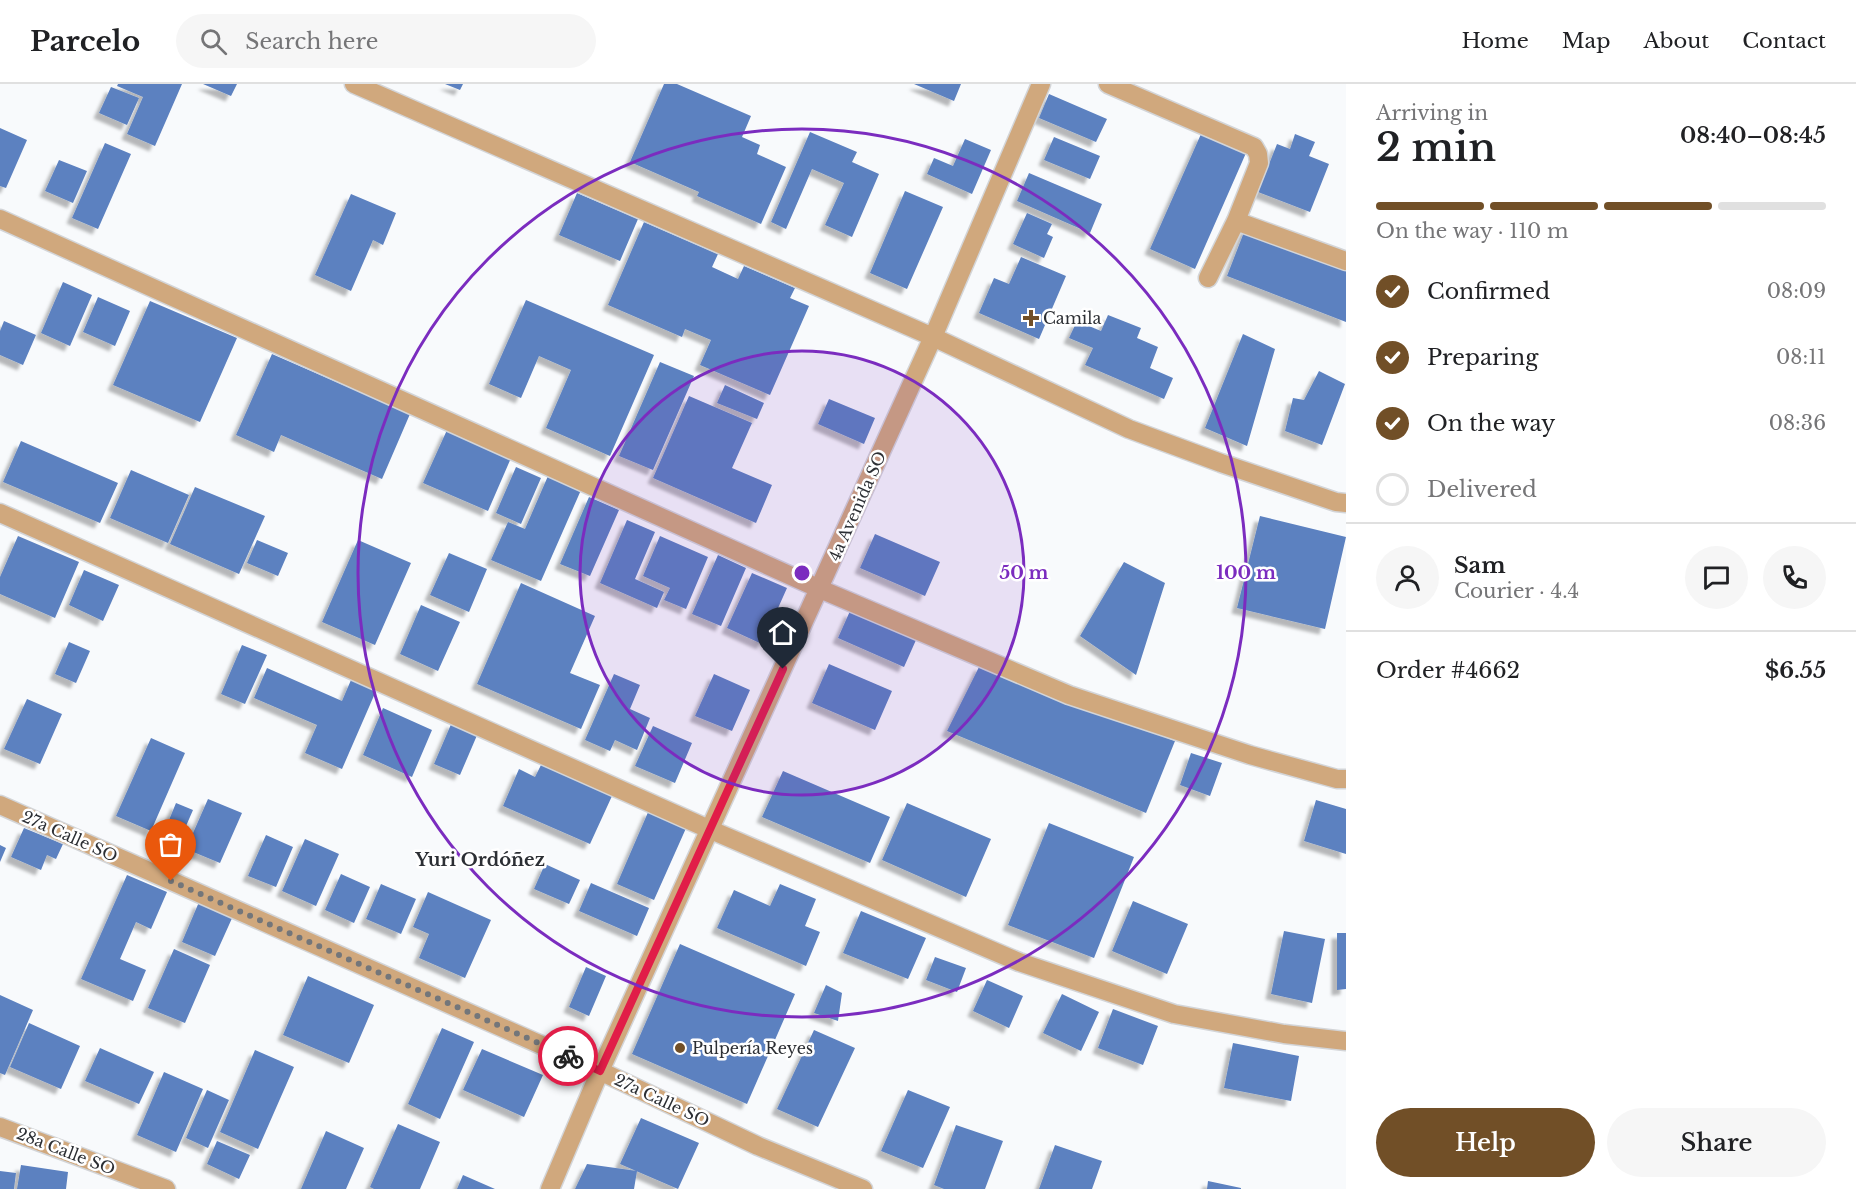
<!DOCTYPE html>
<html lang="en">
<head>
<meta charset="utf-8">
<style>
  body { margin:0; font-family:"Libre Baskerville",serif; background:#f6f6f6; color:#202124; height:100vh; display:flex; flex-direction:column; font-size:22px; white-space:nowrap }
  * { box-sizing:border-box; margin:0 }
  p { font-size:20px; color:#757577 }
  .icon { flex:none; width:33px; height:33px; fill:none; stroke:currentColor; stroke-width:2; stroke-linecap:round; stroke-linejoin:round }
  .map { position:relative; flex:1; overflow:hidden }
  .details { display:flex; flex-direction:column; background:#fff; width:510px }
  .details>* { flex:none }
  .pin { position:absolute; display:grid; place-items:center; width:51px; height:51px; color:#fff; margin:-62px -26px; border-radius:50% 50% 50% 0; rotate:-45deg; box-shadow:0 0 6px #0007 }
  .pin .icon { rotate:45deg }
  .courier { position:absolute; display:grid; place-items:center; width:60px; height:60px; margin:-30px; border:4px solid #e11d48; border-radius:50%; background:#fff; color:#222; box-shadow:0 2px 8px #0007 }
  .head em { font-style:normal; font-weight:600 }
  .head div { display:flex; flex-direction:column-reverse }
  .head { display:flex; align-items:center; justify-content:space-between; height:102px; padding:0 30px }
  h1 { font-size:39px; font-weight:600; line-height:45px }
  .bar { display:grid; grid-template-columns:repeat(4,1fr); gap:9px 6px; align-content:center; height:72px; padding:0 30px }
  .bar i { height:8px; border-radius:4px; background:#e0e0e0 }
  .bar .active { background:#714f27 }
  .bar p { grid-column:span 4 }
  .line { display:flex; align-items:center; gap:15px; padding:0 30px; border-top:2px solid #e0e0e0 }
  .line div { flex:1 }
  .round { display:grid; place-items:center; flex:none; width:63px; height:63px; border-radius:32px; background:#f6f6f6 }
  ol { padding:0 30px; list-style:none }
  li { display:flex; align-items:center; gap:18px; height:66px }
  li p { margin-inline-start:auto }
  li .icon { padding:6px; border-radius:50%; background:#714f27; color:#fff; stroke-width:4 }
  li:last-child { color:#757577 }
  li i { width:33px; height:33px; border:3px solid #e0e0e0; border-radius:50% }
  .button { display:flex; gap:12px; margin-top:auto; padding:12px 30px }
  .button a { flex:1; height:69px; border-radius:36px; background:#714f27; color:#fff; font-size:24px; font-weight:600; line-height:69px; text-align:center }
  .button a+a { background:#f6f6f6; color:#202124 }
  header { display:flex; align-items:center; gap:36px; box-sizing:border-box; height:84px; padding:0 30px; background:#fff; border-bottom:2px solid #e0e0e0 }
  header strong { font-size:28px }
  nav { display:flex; gap:33px; margin-inline-start:auto; font-size:21px }
  .search { width:420px; height:54px; background:#f6f6f6; display:flex; align-items:center; gap:15px; box-sizing:border-box; padding:0 21px; border-radius:33px; color:#757577; font-size:22px }
  main { display:flex; flex:1; min-height:0 }
  .map>svg:first-child { display:block }
  .building { fill:#5c81c0; filter:url(#shadow) }
  .lines { fill:none; stroke-linecap:round; stroke-linejoin:round }
  .minor-casing { stroke:#d3d5d8; stroke-width:21 }
  .minor { stroke:#d0a87d; stroke-width:18 }
  .done { stroke:#73767a; stroke-width:6; stroke-dasharray:0 10.8 }
  .route { stroke:#e11d48; stroke-width:8 }
  .ring { fill:none; stroke:#7b2cbf; stroke-width:3 }
  .poi-dot { fill:#714f27; stroke:#fff; stroke-width:2 }
  .labels { text-anchor:middle; dominant-baseline:central; stroke-width:5; stroke-linejoin:round; paint-order:stroke }
  .poi-label { font-size:16px; fill:#2c2f34; stroke:#fff; text-anchor:start }
  .street-label { font-size:16px; fill:#2c2f34; stroke:#fff }
  .neighbourhood-label { font-size:18px; font-weight:bold; fill:#2c2f34; stroke:#fff }
  .centre { fill:#7b2cbf; stroke:#fff; stroke-width:3 }
  .ring-label { font-size:18px; text-anchor:middle; font-weight:bold; fill:#7b2cbf; stroke:#fff; stroke-width:5; stroke-linejoin:round; paint-order:stroke }
</style>
</head>
<body>
<header>
<strong>Parcelo</strong>
<div class="search"><svg class="icon" aria-label="search" viewBox="0 0 24 24"><circle cx="10" cy="10" r="6"/><path d="M15 15l6 6"/></svg>Search here</div>
<nav><a>Home</a><a>Map</a><a>About</a><a>Contact</a></nav>
</header>
<main>
<div class="map">
<svg width="1346" height="1105" viewBox="0 0 1346 1105">
  <defs>
    <filter id="shadow"><feDropShadow dx="-5.5" dy="5.5" stdDeviation="1.5" flood-color="#0004"/></filter>
  </defs>
  <rect width="100%" height="100%" fill="#f8fafc"/>
  <path class="building" d="M118,0H182L155,62L127,50L143,13L117,2Z
    M203,0H237L231,12Z
    M445,0H463L460,6Z
    M664,0H677L751,32L742,53L760,61L757,70L786,83L761,140L697,112L699,108L630,78Z
    M914,0H961L954,17Z
    M111,3L139,14L127,41L99,29Z
    M1049,10L1107,35L1096,58L1039,34Z
    M0,44L27,56L6,104L0,102Z
    M810,48L857,68L852,78L879,90L852,153L825,141L844,99L812,85L786,145L771,138Z
    M1201,50L1246,69L1195,185L1150,165Z
    M1295,50L1315,58L1309,72L1329,80L1310,128L1258,108L1277,60L1290,65Z
    M1054,53L1100,72L1090,95L1044,76Z
    M965,55L991,66L972,110L927,90L934,74L953,82Z
    M105,59L131,70L98,145L72,134Z
    M59,76L87,87L73,119L45,107Z
    M1029,89L1102,120L1090,149L1017,117Z
    M905,107L943,123L907,205L870,189Z
    M577,109L638,135L620,177L559,151Z
    M351,110L396,129L383,161L373,156L351,207L315,191Z
    M1027,129L1052,140L1047,150L1053,153L1044,174L1013,160Z
    M644,138L718,170L712,183L738,195L744,182L795,204L790,214L809,222L770,311L700,281L711,256L685,245L682,253L608,221Z
    M1246,143L1346,182V238L1227,192Z
    M1021,173L1066,192L1039,255L979,229L994,194L1009,200Z
    M63,198L92,211L70,262L41,249Z
    M98,213L130,227L115,262L83,248Z
    M526,216L654,271L610,372L546,344L571,286L539,272L521,314L489,300Z
    M150,217L237,254L200,338L113,301Z
    M1108,231L1141,244L1137,254L1158,263L1150,284L1173,294L1164,315L1085,281L1093,264L1069,254L1077,237L1101,247Z
    M4,237L36,251L23,281L0,271V247Z
    M1243,250L1275,265L1247,362L1205,344Z
    M272,270L410,330L382,395L281,351L274,368L236,351Z
    M660,278L694,292L653,386L619,372Z
    M1319,287L1345,300L1322,361L1285,347L1293,314L1304,316Z
    M725,301L764,319L757,335L717,319Z
    M689,312L752,339L732,384L772,401L756,439L653,394Z
    M829,315L875,334L864,360L818,340Z
    M447,346L511,374L488,427L423,399Z
    M21,357L118,399L100,439L3,398Z
    M516,383L541,394L521,440L496,429Z
    M131,386L189,411L168,459L110,434Z
    M548,392L581,406L541,497L491,476L508,438L525,445Z
    M195,403L265,432L239,490L170,460Z
    M589,413L619,426L590,492L560,480Z
    M1260,432L1346,453L1325,545L1237,524Z
    M627,436L655,448L635,495L664,508L657,524L600,499Z
    M875,450L940,478L925,512L860,484Z
    M18,452L79,478L55,534L0,510V493Z
    M660,452L708,473L686,525L664,516L670,504L643,492Z
    M257,456L288,469L278,492L247,479Z
    M358,456L411,479L375,561L322,538Z
    M449,469L487,485L469,528L430,511Z
    M718,471L746,484L721,542L692,530Z
    M1124,478L1165,499L1136,591L1080,552Z
    M84,486L119,501L103,537L69,521Z
    M752,489L787,504L762,560L727,544Z
    M521,499L595,532L570,589L600,601L581,645L477,600Z
    M421,521L460,538L438,587L400,570Z
    M850,527L916,556L904,583L838,554Z
    M69,558L90,567L76,599L55,590Z
    M242,561L267,571L245,620L221,610Z
    M829,580L892,607L875,646L812,619Z
    M980,581L1175,657L1146,729L947,647Z
    M267,584L342,617L351,596L376,607L342,685L305,669L317,641L254,614Z
    M614,590L640,601L630,625L650,634L637,666L615,656L610,667L585,656Z
    M714,590L750,606L732,647L695,632Z
    M27,615L62,630L40,680L4,665Z
    M383,624L432,646L412,693L363,671Z
    M452,638L478,649L460,691L434,680Z
    M653,642L692,659L675,699L635,682Z
    M151,654L185,669L151,747L116,732Z
    M1191,669L1222,679L1210,712L1180,701Z
    M541,681L612,712L590,760L503,722L519,685L535,693Z
    M783,687L890,733L870,779L762,733Z
    M208,715L242,729L220,779L186,765Z
    M1316,716L1346,725V770L1304,757Z
    M176,719L193,726L183,749L167,741Z
    M907,719L991,755L966,813L882,776Z
    M649,726L687,742L654,816L617,800Z
    M1049,739L1134,773L1094,874L1008,841Z
    M24,744L63,760L56,775L47,771L41,786L11,773Z
    M266,751L293,763L276,803L248,792Z
    M305,755L339,770L316,822L282,807Z
    M0,761L6,764L0,778Z
    M545,780L580,796L569,820L534,805Z
    M341,790L370,803L354,839L325,826Z
    M127,791L167,808L151,845L136,838L120,875L146,886L133,917L81,895Z
    M591,799L649,824L637,852L579,827Z
    M381,800L416,815L401,850L366,835Z
    M780,800L816,815L805,842L820,848L806,882L717,844L734,806L770,822Z
    M428,808L491,836L465,894L419,874L429,850L413,843Z
    M1133,817L1188,840L1167,890L1112,867Z
    M199,818L233,832L215,872L182,858Z
    M861,827L926,854L908,895L843,869Z
    M1284,847L1325,855L1312,919L1271,910Z
    M1337,849H1346V905L1337,906Z
    M680,860L795,910L747,1020L632,970Z
    M174,865L210,881L185,939L148,924Z
    M935,873L966,884L957,908L926,896Z
    M586,883L606,892L589,932L569,923Z
    M308,892L374,921L349,979L283,951Z
    M987,896L1023,912L1009,944L973,927Z
    M826,901L842,909L838,937L814,929Z
    M1062,910L1099,928L1081,967L1043,949Z
    M0,911L33,926L5,991L0,989Z
    M1113,925L1158,942L1143,981L1098,964Z
    M29,939L80,962L61,1005L10,983Z
    M442,944L474,958L440,1035L408,1020Z
    M814,946L855,964L818,1043L777,1025Z
    M1233,959L1299,972L1291,1017L1224,1004Z
    M100,964L154,988L139,1020L85,997Z
    M482,965L543,991L524,1033L463,1006Z
    M255,966L294,983L258,1065L220,1048Z
    M164,988L203,1005L176,1068L137,1051Z
    M207,1006L229,1016L208,1064L186,1054Z
    M908,1006L950,1023L923,1084L881,1067Z
    M641,1034L699,1059L678,1105L620,1080Z
    M398,1040L440,1058L420,1105H374L370,1103Z
    M956,1041L1003,1057L985,1105H944L934,1101Z
    M326,1047L364,1064L346,1105H301Z
    M217,1057L250,1071L239,1095L207,1080Z
    M1055,1061L1102,1077L1092,1105H1039Z
    M587,1080L637,1087L634,1105H575Z
    M21,1081L68,1088L66,1105H17Z
    M0,1087L16,1089L14,1105H0Z
    M463,1091L495,1105H457Z
    M1208,1097L1241,1104V1105H1207Z"/>
  <g class="lines">
    <g class="minor-casing">
      <path id="minor" d="M354,0L933,253L1129,345L1221,379L1336,418L1346,419
        M1108,0L1254,63L1258,70L1259,79L1236,137L1208,194
        M0,135L820,505L1069,611L1250,671L1337,695H1346
        M1236,137L1346,177
        M0,429L711,746L1019,878L1174,930L1284,950L1346,957
        M0,721L600,987L758,1062L863,1105
        M0,1043L166,1105
        M550,1105L600,987L933,253L1041,0"/>
    </g>
    <use href="#minor" class="minor"/>
  </g>
  <g class="lines">
    <path class="done" d="M171,797L568,972"/>
    <path class="route" d="M568,972L600,987L783,585"/>
  </g>
  <circle cx="802" cy="489" r="222" fill="#7b2cbf" fill-opacity=".12"/>
  <g class="ring">
    <circle cx="802" cy="489" r="222"/>
    <circle cx="802" cy="489" r="444"/>
  </g>
  <g class="poi-dot">
    <path d="M1028 225h6v6h6v6h-6v6h-6v-6h-6v-6h6z"/>
    <circle cx="680" cy="964" r="6"/>
  </g>
  <g class="labels">
    <g class="poi-label">
      <text x="1043" y="234">Camila</text>
      <text x="692" y="964">Pulpería Reyes</text>
    </g>
    <g class="street-label">
      <text transform="translate(857 422) rotate(-66)">4a Avenida SO</text>
      <text transform="translate(70 752) rotate(24)">27a Calle SO</text>
      <text transform="translate(662 1016) rotate(25)">27a Calle SO</text>
      <text transform="translate(66 1067) rotate(21)">28a Calle SO</text>
    </g>
    <g class="neighbourhood-label">
      <text x="480" y="776">Yuri Ordóñez</text>
    </g>
  </g>
  <circle cx="802" cy="489" r="9" class="centre"/>
  <g class="ring-label">
    <text x="1024" y="495">50 m</text>
    <text x="1246" y="495">100 m</text>
  </g>
</svg>
<div class="pin" style="left:171px;top:797px;background:#ea580c"><svg class="icon" aria-label="bag" viewBox="0 0 24 24"><path d="M5 8h14l-1 12H6zM9 8a3 3 0 0 1 6 0"/></svg></div>
<div class="pin" style="left:783px;top:585px;background:#1f2937"><svg class="icon" aria-label="home" viewBox="0 0 24 24"><path d="M3 11l9-7 9 7M6 9v11h12V9"/></svg></div>
<div class="courier" style="left:568px;top:972px"><svg class="icon" aria-label="bike" viewBox="0 0 24 24"><circle cx="6" cy="16" r="4"/><circle cx="18" cy="16" r="4"/><path d="M6 16l4-8h5l3 8M10 8l3 8H6M13 5h3"/></svg></div>
</div>
<section class="details">
<div class="head"><div><h1>2 min</h1><p>Arriving in</p></div><em>08:40–08:45</em></div>
<div class="bar"><i class="active"></i><i class="active"></i><i class="active"></i><i></i><p>On the way · 110 m</p></div>
<ol>
<li><svg class="icon" aria-label="check" viewBox="0 0 24 24"><path d="M5 12l5 5 9-10"/></svg>Confirmed<p>08:09</p></li>
<li><svg class="icon" aria-label="check" viewBox="0 0 24 24"><path d="M5 12l5 5 9-10"/></svg>Preparing<p>08:11</p></li>
<li><svg class="icon" aria-label="check" viewBox="0 0 24 24"><path d="M5 12l5 5 9-10"/></svg>On the way<p>08:36</p></li>
<li><i></i>Delivered</li>
</ol>
<div class="line" style="height:108px"><a class="round"><svg class="icon" aria-label="person" viewBox="0 0 24 24"><circle cx="12" cy="8" r="4"/><path d="M4 21q1-7 8-7t8 7"/></svg></a><div><b>Sam</b><p>Courier · 4.4</p></div><a class="round"><svg class="icon" aria-label="chat" viewBox="0 0 24 24"><path d="M4 5h16v11H9l-5 4z"/></svg></a><a class="round"><svg class="icon" aria-label="phone" viewBox="0 0 24 24"><path d="M5 4h4l2 5-3 2q2 4 5 5l2-3 5 2v4C11 20 4 13 5 4z"/></svg></a></div>
<div class="line" style="height:78px"><div>Order #4662</div><b>$6.55</b></div>
<div class="button"><a>Help</a><a>Share</a></div>
</section>
</main>
</body>
</html>
